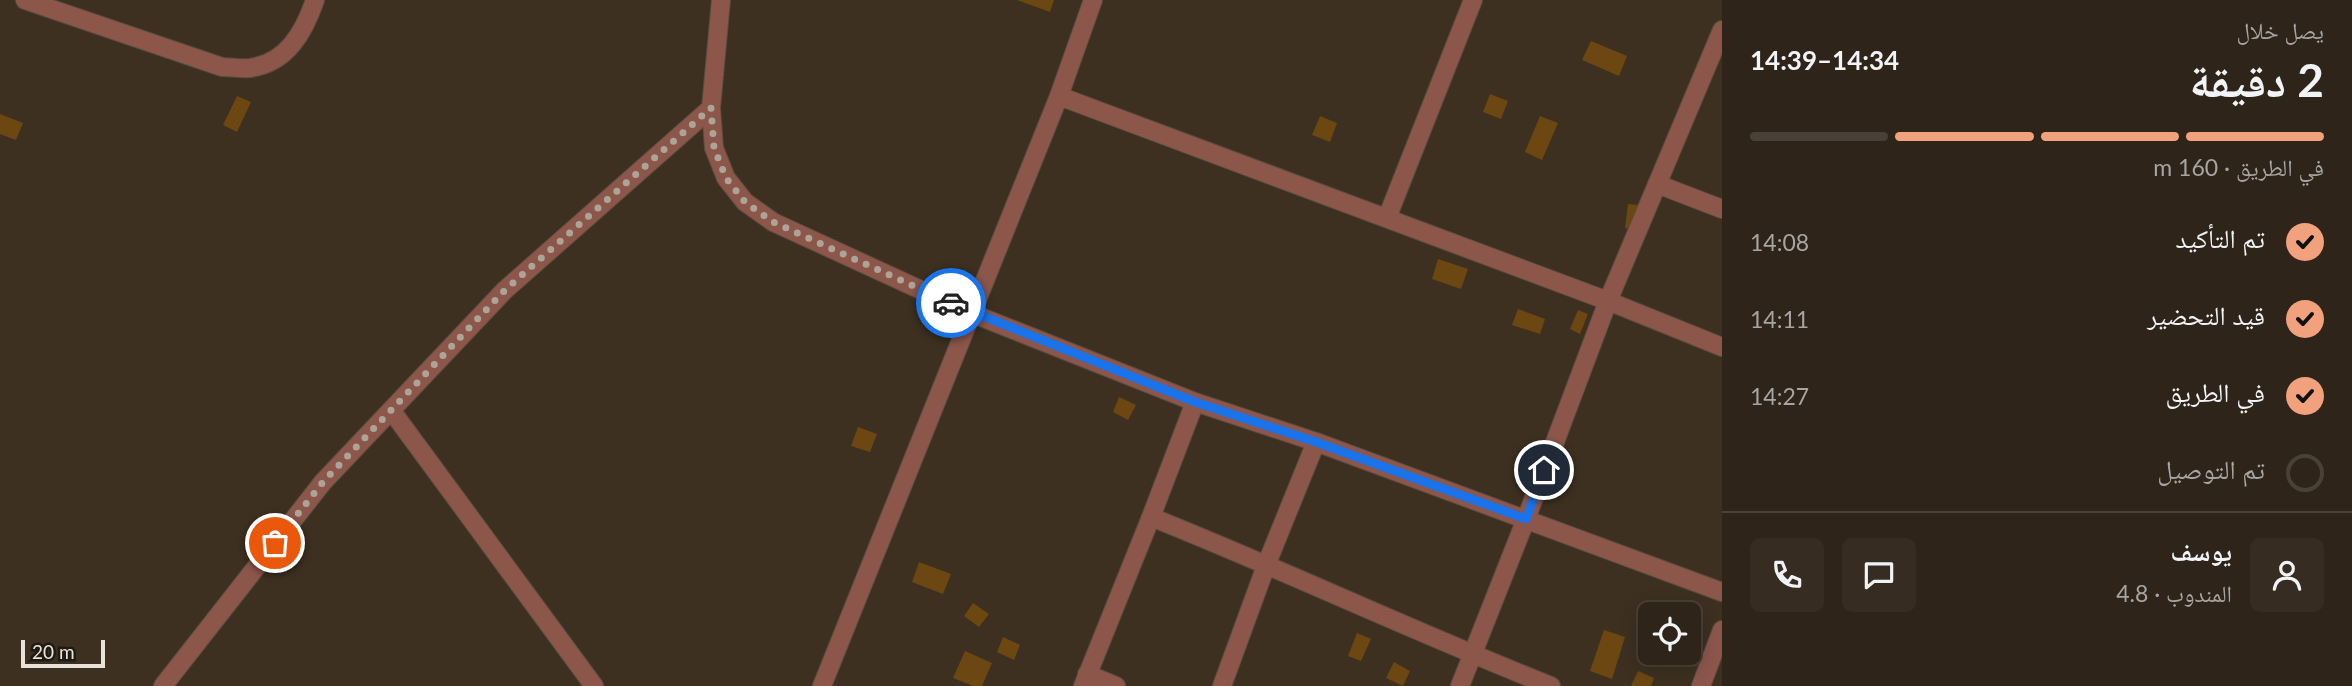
<!DOCTYPE html>
<html lang="ar">
<head>
<meta charset="utf-8">
<style>
  body { margin:0; font-family:Lato,"Noto Naskh Arabic",sans-serif; background:#362c22; color:#f1f3f6; direction:rtl; height:100vh; display:flex; flex-direction:column; font-size:26px; white-space:nowrap }
  * { box-sizing:border-box; margin:0 }
  p { font-size:23px; color:#a7a4a2 }
  .icon { flex:none; width:38px; height:38px; fill:none; stroke:currentColor; stroke-width:2; stroke-linecap:round; stroke-linejoin:round }
  .map { position:relative; flex:1; overflow:hidden; direction:ltr }
  .side { display:flex; flex-direction:column; background:#2e2419; width:630px }
  .side>* { flex:none }
  .fabs { position:absolute; left:1638px; top:602px; display:grid; gap:14px }
  .fabs a { display:grid; place-items:center; width:63px; height:63px; border-radius:10px; background:#2e2419; box-shadow:0 4px 18px #0003,0 0 0 2px #494138; font-size:35px }
  .scale { position:absolute; left:21px; bottom:18px; width:84px; box-sizing:border-box; padding-left:7px; border:4px solid #eae2d8; border-top:0; font-size:19px; line-height:24px; white-space:nowrap; color:#eae2d8; -webkit-text-stroke:5px #1f1a13; paint-order:stroke }
  .pin { position:absolute; display:grid; place-items:center; width:60px; height:60px; color:#fff; margin:-30px; border:4px solid #fff; border-radius:50%; box-shadow:0 2px 7px #0007 }
  .courier { position:absolute; display:grid; place-items:center; width:70px; height:70px; margin:-35px; border:5px solid #1a73e8; border-radius:50%; background:#fff; color:#222; box-shadow:0 2px 9px #0007 }
  .head em { font-style:normal; font-weight:700 }
  .head div { display:flex; flex-direction:column-reverse }
  .head { display:flex; align-items:center; justify-content:space-between; height:119px; padding:0 28px }
  h1 { font-size:46px; font-weight:700; line-height:52px }
  .bar { display:grid; grid-template-columns:repeat(4,1fr); gap:10px 7px; align-content:center; height:84px; padding:0 28px }
  .bar i { height:9px; border-radius:5px; background:#494138 }
  .bar .active { background:#f1a17b }
  .bar p { grid-column:span 4 }
  .line { display:flex; align-items:center; gap:18px; padding:0 28px; border-top:2px solid #494138 }
  .line div { flex:1 }
  .round { display:grid; place-items:center; flex:none; width:74px; height:74px; border-radius:10px; background:#362c22 }
  ol { padding:0 28px; list-style:none }
  li { display:flex; align-items:center; gap:21px; height:77px }
  li p { margin-inline-start:auto }
  li .icon { padding:7px; border-radius:50%; background:#f1a17b; color:#111; stroke-width:4 }
  li:last-child { color:#a7a4a2 }
  li i { width:38px; height:38px; border:4px solid #494138; border-radius:50% }
  main { display:flex; flex:1; min-height:0 }
  .map>svg:first-child { display:block }
  .building { fill:#6c4711 }
  .lines { fill:none; stroke-linecap:round; stroke-linejoin:round }
  .street-casing { stroke:#594c3e; stroke-width:20 }
  .street { stroke:#8c564b; stroke-width:18 }
  .done { stroke:#ada498; stroke-width:7; stroke-dasharray:0 12.6 }
  .route { stroke:#1a73e8; stroke-width:9 }
</style>
</head>
<body>
<main>
<section class="side">
<div class="head"><div><h1>2 دقيقة</h1><p>يصل خلال</p></div><em>14:34–14:39</em></div>
<div class="bar"><i class="active"></i><i class="active"></i><i class="active"></i><i></i><p>في الطريق · 160 m</p></div>
<ol>
<li><svg class="icon" aria-label="check" viewBox="0 0 24 24"><path d="M5 12l5 5 9-10"/></svg>تم التأكيد<p>14:08</p></li>
<li><svg class="icon" aria-label="check" viewBox="0 0 24 24"><path d="M5 12l5 5 9-10"/></svg>قيد التحضير<p>14:11</p></li>
<li><svg class="icon" aria-label="check" viewBox="0 0 24 24"><path d="M5 12l5 5 9-10"/></svg>في الطريق<p>14:27</p></li>
<li><i></i>تم التوصيل</li>
</ol>
<div class="line" style="height:126px"><a class="round"><svg class="icon" aria-label="person" viewBox="0 0 24 24"><circle cx="12" cy="8" r="4"/><path d="M4 21q1-7 8-7t8 7"/></svg></a><div><b>يوسف</b><p>المندوب · 4.8</p></div><a class="round"><svg class="icon" aria-label="chat" viewBox="0 0 24 24"><path d="M4 5h16v11H9l-5 4z"/></svg></a><a class="round"><svg class="icon" aria-label="phone" viewBox="0 0 24 24"><path d="M5 4h4l2 5-3 2q2 4 5 5l2-3 5 2v4C11 20 4 13 5 4z"/></svg></a></div>
</section>
<div class="map">
<svg width="1722" height="686" viewBox="0 0 1722 686">
  <rect width="100%" height="100%" fill="#3d3021"/>
  <path class="building" d="M1017,0H1054L1050,12Z
    M1591,41L1627,56L1619,76L1582,60Z
    M1490,94L1508,101L1501,119L1483,112Z
    M237,96L251,102L237,132L223,125Z
    M0,114L23,123L16,140L0,134Z
    M1320,116L1337,123L1330,142L1312,135Z
    M1540,116L1558,123L1542,160L1525,152Z
    M1628,204L1639,205L1636,230L1625,228Z
    M1438,259L1468,269L1461,289L1432,279Z
    M1518,309L1545,319L1540,334L1512,325Z
    M1578,310L1588,314L1580,334L1570,329Z
    M1119,397L1136,405L1128,420L1113,412Z
    M858,427L877,434L870,452L851,446Z
    M919,562L951,574L943,594L912,582Z
    M973,603L989,614L979,627L964,616Z
    M1604,630L1625,637L1612,679L1590,671Z
    M1357,633L1371,639L1361,661L1348,656Z
    M1003,637L1020,645L1014,660L997,652Z
    M965,651L992,663L982,686H973L953,678Z
    M1394,662L1410,671L1403,686L1386,678Z
    M1638,671L1654,678L1651,686H1631Z"/>
  <g class="lines">
    <g class="street-casing">
      <path id="street" d="M25,0L222,67C231,67 241,69 250,68C287,63 304,32 315,0
        M721,0L711,108L714,148L726,178L745,202L773,222L971,313L1195,402L1316,442L1722,592
        M1059,96L1608,301L1722,347
        M1657,184L1722,209
        M1387,218L1473,0
        M391,410L594,686
        M1151,517C1286,571 1417,633 1551,686
        M1087,674L1116,686
        M163,686L323,482L505,290L711,108
        M822,686L1059,96L1093,0
        M1083,686L1151,517L1195,402
        M1222,686L1267,563L1316,442
        M1460,686L1526,519L1608,301L1722,30
        M1701,686L1722,630"/>
    </g>
    <use href="#street" class="street"/>
  </g>
  <g class="lines">
    <path class="done" d="M275,543L323,482L505,290L711,108L714,148L726,178L745,202L773,222L951,303"/>
    <path class="route" d="M951,303L1195,402L1316,442L1526,519L1544,470"/>
  </g>
</svg>
<div class="fabs">
<a><svg class="icon" aria-label="locate" viewBox="0 0 24 24"><circle cx="12" cy="12" r="6"/><path d="M12 2v4M12 18v4M2 12h4M18 12h4"/></svg></a>
</div>
<div class="scale">20 m</div>
<div class="pin" style="left:275px;top:543px;background:#ea580c"><svg class="icon" aria-label="bag" viewBox="0 0 24 24"><path d="M5 8h14l-1 12H6zM9 8a3 3 0 0 1 6 0"/></svg></div>
<div class="pin" style="left:1544px;top:470px;background:#1f2937"><svg class="icon" aria-label="home" viewBox="0 0 24 24"><path d="M3 11l9-7 9 7M6 9v11h12V9"/></svg></div>
<div class="courier" style="left:951px;top:303px"><svg class="icon" aria-label="car" viewBox="0 0 24 24"><path d="M5 17H2v-5l4-1 3-4h7l3 4 3 1v5h-3M9 17h6M6 11h13"/><circle cx="7" cy="17" r="2"/><circle cx="17" cy="17" r="2"/></svg></div>
</div>
</main>
</body>
</html>
